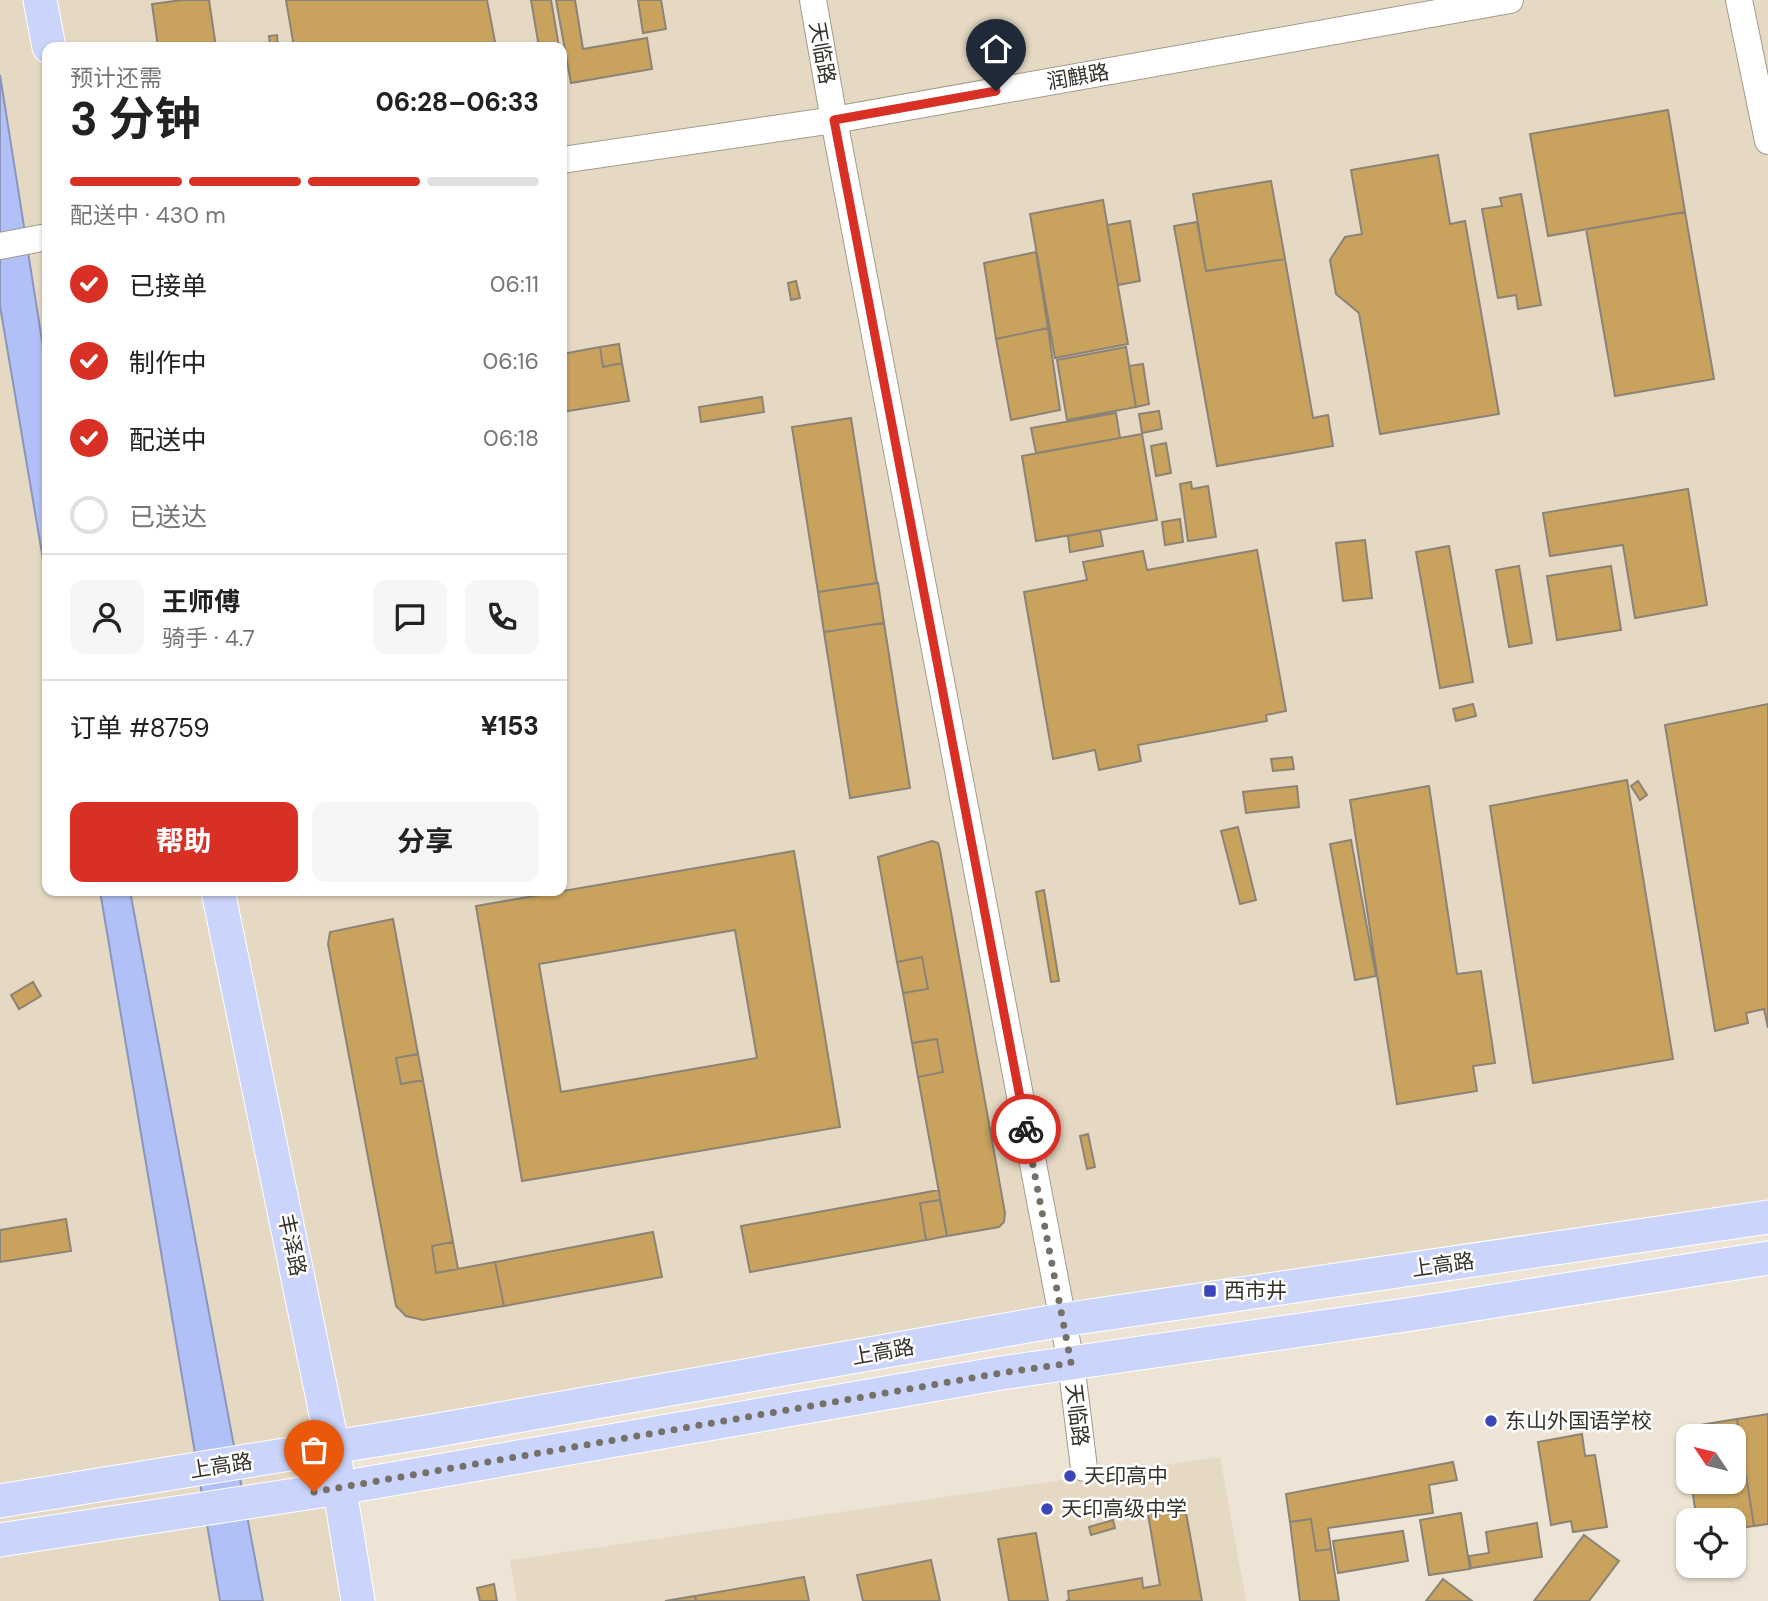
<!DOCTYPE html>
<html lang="zh">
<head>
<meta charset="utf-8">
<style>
  body { margin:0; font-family:"DM Sans","Noto Sans SC",sans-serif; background:#f6f6f6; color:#222; height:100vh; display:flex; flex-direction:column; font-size:26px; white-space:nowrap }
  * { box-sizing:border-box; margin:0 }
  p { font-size:23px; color:#767676 }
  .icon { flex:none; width:38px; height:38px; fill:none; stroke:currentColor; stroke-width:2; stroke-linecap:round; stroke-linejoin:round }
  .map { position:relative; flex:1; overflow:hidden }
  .drawer { position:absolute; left:42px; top:42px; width:525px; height:854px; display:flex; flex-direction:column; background:#fff; border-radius:14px; box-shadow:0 2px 5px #0004 }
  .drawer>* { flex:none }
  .needle { width:46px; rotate:305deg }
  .fabs { position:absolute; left:1676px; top:1424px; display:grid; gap:14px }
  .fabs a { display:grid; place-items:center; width:70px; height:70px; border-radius:14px; background:#fff; box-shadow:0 2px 5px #0004; font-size:35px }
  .pin { position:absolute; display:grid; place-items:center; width:60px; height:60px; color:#fff; margin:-72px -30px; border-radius:50% 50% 50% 0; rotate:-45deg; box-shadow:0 0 7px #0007 }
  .pin .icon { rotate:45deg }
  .courier { position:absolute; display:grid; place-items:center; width:70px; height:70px; margin:-35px; border:5px solid #d93025; border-radius:50%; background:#fff; color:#222; box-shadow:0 2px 9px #0007 }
  .overview em { font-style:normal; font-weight:700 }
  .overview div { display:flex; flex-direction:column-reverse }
  .overview { display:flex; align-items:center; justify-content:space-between; height:119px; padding:0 28px }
  h1 { font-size:46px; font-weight:700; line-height:52px }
  .bar { display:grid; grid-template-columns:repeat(4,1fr); gap:10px 7px; align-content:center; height:84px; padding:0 28px }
  .bar i { height:9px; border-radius:5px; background:#e0e0e0 }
  .bar .current { background:#d93025 }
  .bar p { grid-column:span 4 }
  .line { display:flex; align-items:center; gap:18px; padding:0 28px; border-top:2px solid #e0e0e0 }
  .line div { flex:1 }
  .round { display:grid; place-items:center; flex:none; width:74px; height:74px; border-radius:14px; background:#f6f6f6 }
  ol { padding:0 28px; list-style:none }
  li { display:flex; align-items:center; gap:21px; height:77px }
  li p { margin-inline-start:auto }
  li .icon { padding:7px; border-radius:50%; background:#d93025; color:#fff; stroke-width:4 }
  li:last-child { color:#767676 }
  li i { width:38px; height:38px; border:4px solid #e0e0e0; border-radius:50% }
  .primary-button { display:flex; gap:14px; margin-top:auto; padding:14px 28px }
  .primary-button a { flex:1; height:80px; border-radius:14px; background:#d93025; color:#fff; font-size:28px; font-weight:700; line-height:80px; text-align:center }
  .primary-button a+a { background:#f6f6f6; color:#222 }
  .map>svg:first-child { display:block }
  .built { fill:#e5d9c3; fill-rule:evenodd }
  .water { fill:#b1c0f6; stroke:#8c96ba; stroke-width:2 }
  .building { fill:#c9a35e; stroke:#8b8376; stroke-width:2; fill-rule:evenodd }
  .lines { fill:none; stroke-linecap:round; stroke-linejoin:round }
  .minor-casing { stroke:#a39b8d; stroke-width:28 }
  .major-casing { stroke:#fff; stroke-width:35 }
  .minor { stroke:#fff; stroke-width:26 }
  .major { stroke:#cbd4fb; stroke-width:33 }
  .done { stroke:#767168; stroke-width:7; stroke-dasharray:0 12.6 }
  .route { stroke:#d93025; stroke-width:9 }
  .poi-dot { fill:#3b46b9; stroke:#fff; stroke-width:2.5 }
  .labels { text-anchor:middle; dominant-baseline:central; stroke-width:5; stroke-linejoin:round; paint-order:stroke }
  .street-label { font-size:21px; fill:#36332d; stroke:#fff }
  .poi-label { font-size:21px; fill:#36332d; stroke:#fff; text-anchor:start }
</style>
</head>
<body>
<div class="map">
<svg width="1768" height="1601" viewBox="0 0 1768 1601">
  <rect width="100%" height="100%" fill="#ede4d5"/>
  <path class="built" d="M0,0H1768V1217L334,1448L358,1601H0ZM47,47H562V891H47Z
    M1220,1457L1246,1601H517L510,1560Z"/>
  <path class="water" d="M0,75L47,372V583L0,306Z
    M100,891H130L263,1601H220Z"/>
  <path class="building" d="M182,0H209L216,47H158L152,4Z
    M286,0H487L496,47H294Z
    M531,0H551L559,47H539Z
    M556,0H575L583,49L647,38L652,69L571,83Z
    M638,0H661L666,29L643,33Z
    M277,35L278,47H270L269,36Z
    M1668,110L1685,212L1548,236L1530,134Z
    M1438,155L1450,224L1465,221L1499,414L1380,434L1359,313L1336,294L1330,260L1345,237L1362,234L1351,170Z
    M1271,181L1285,259L1206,271L1193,194Z
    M1521,194L1541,305L1518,309L1516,295L1498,298L1482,209L1502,206L1500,198Z
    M1103,200L1128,344L1055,358L1030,214Z
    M1685,212L1714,379L1615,396L1586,229Z
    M1130,221L1140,281L1118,285L1107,225Z
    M1197,222L1206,271L1285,259L1313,418L1328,415L1333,446L1217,466L1174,226Z
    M1036,252L1048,328L996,339L984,263Z
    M796,281L800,298L791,300L788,283Z
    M1048,328L1060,410L1011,420L996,339Z
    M619,344L622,363L603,367L600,347Z
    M600,347L603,367L622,363L629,401L562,412V354Z
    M1126,347L1136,407L1067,420L1057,360Z
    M1143,364L1149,404L1136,407L1129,366Z
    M762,397L764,412L701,422L699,407Z
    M1159,411L1162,429L1142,433L1139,414Z
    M1116,413L1120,438L1036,453L1031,428Z
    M851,418L877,583L818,592L792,427Z
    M1142,434L1157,520L1036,541L1022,456Z
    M1166,443L1171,473L1156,476L1151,446Z
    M1191,482L1192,489L1208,486L1216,537L1188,541L1180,484Z
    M1688,489L1707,605L1635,618L1623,545L1550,556L1543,513Z
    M1180,519L1183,542L1165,545L1162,522Z
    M1100,530L1103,546L1070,552L1068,536Z
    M1365,540L1372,598L1343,601L1336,543Z
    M1449,546L1473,682L1440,688L1416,552Z
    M1257,550L1286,711L1266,715L1267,721L1138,745L1141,761L1099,770L1095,750L1053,759L1024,592L1087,580L1083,562L1143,551L1147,570Z
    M1519,566L1532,643L1509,647L1496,570Z
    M1611,566L1621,630L1557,640L1547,576Z
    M878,583L884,623L824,632L818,592Z
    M884,623L910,788L850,798L824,632Z
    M1473,704L1476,716L1456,721L1453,709Z
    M1768,704V1028L1764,1009L1746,1013L1748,1023L1715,1031L1665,725Z
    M1292,757L1294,769L1273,771L1271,759Z
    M1627,780L1673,1059L1533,1083L1490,806Z
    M1638,781L1647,795L1640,800L1631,786Z
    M1297,786L1299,807L1246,813L1243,792Z
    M1429,786L1457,974L1481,971L1495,1063L1473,1066L1477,1091L1397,1104L1350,800Z
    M1238,827L1256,900L1240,904L1221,831Z
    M1351,840L1376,976L1355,980L1330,844Z
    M932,841L938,843L940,850L1005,1213L1004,1222L999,1227L947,1236L918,1077L943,1072L937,1039L912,1043L903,993L928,989L922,957L897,962L878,857Z
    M794,851L840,1127L522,1181L476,906ZM735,930L757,1058L561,1092L539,964Z
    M1044,890L1059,981L1051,982L1036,892Z
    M393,919L418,1054L396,1058L401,1084L423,1080L453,1242L432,1246L436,1273L495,1262L504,1306L423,1320L406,1316L396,1306L328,944L330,932Z
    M922,957L928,989L903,993L897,962Z
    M33,982L41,996L19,1009L11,995Z
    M937,1039L943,1072L918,1077L912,1043Z
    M418,1054L423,1080L401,1084L396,1058Z
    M1088,1134L1095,1167L1087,1169L1080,1136Z
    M939,1190L940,1200L920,1203L926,1240L750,1272L741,1226Z
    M940,1200L947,1236L926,1240L920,1203Z
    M66,1219L71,1251L0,1262V1230Z
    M653,1232L662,1277L504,1306L495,1262Z
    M453,1242L458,1269L436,1273L432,1246Z
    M1768,1414V1524L1754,1526L1737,1419Z
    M1737,1419L1754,1526L1734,1529V1521H1697L1691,1482H1734V1437H1689V1470L1682,1428Z
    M1582,1434L1585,1456L1595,1455L1607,1527L1573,1532L1571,1521L1551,1525L1538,1442Z
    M1453,1462L1457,1480L1429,1485L1433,1513L1328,1528L1331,1549L1316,1551L1311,1519L1290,1522L1286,1494Z
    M1185,1507L1202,1601H1066L1069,1600L1068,1591L1142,1578L1143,1588L1160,1585L1148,1514Z
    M1461,1513L1470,1569L1429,1575L1420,1520Z
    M1311,1519L1316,1551L1331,1549L1339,1601H1300L1290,1522Z
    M1113,1520L1115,1528L1091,1535L1089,1527Z
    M1537,1523L1542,1557L1471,1568L1469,1556L1489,1553L1486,1532Z
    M1403,1531L1408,1561L1338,1573L1333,1541Z
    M1036,1533L1048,1601H1009L998,1539Z
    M1584,1535L1619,1561L1589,1601H1534Z
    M931,1560L940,1601H863L857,1575Z
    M804,1577L809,1601H696L695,1596Z
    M1443,1579L1472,1601H1426Z
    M494,1584L497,1601H480L477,1588Z
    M695,1596L696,1601H665Z"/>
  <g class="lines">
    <g class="minor-casing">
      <path id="minor" d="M813,0L834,120L1071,1363L1084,1468
        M1739,0L1768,141
        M562,160L834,120L1510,0
        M0,246L47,237"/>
    </g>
    <g class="major-casing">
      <path id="major" d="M40,0L49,47
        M218,891L333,1448L358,1601
        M0,1501L426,1432L1062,1320L1768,1217
        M0,1540L340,1488L1001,1373L1406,1315L1768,1258"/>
    </g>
    <use href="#minor" class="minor"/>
    <use href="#major" class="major"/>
  </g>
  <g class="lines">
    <path class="done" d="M314,1492L1001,1373L1071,1363L1026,1129"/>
    <path class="route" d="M996,91L834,120L1026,1129"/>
  </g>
  <g class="poi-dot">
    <rect x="1203" y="1284" width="14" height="14" rx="3.5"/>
    <circle cx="1491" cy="1421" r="7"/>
    <circle cx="1070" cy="1476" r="7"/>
    <circle cx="1047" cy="1509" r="7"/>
  </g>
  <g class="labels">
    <g class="street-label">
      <text transform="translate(822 53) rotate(80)">天临路</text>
      <text transform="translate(1078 77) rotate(-10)">润麒路</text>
      <text transform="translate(292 1245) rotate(78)">丰泽路</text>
      <text transform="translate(1443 1265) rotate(-8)">上高路</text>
      <text transform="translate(883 1352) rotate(-10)">上高路</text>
      <text transform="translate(1077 1415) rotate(83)">天临路</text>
      <text transform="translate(221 1466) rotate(-9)">上高路</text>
    </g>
    <g class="poi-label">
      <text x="1224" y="1291">西市井</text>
      <text x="1505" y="1421">东山外国语学校</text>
      <text x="1084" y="1476">天印高中</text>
      <text x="1061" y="1509">天印高级中学</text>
    </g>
  </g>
</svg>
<div class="fabs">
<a><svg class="needle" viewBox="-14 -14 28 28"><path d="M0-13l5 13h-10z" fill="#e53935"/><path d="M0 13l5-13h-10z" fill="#767676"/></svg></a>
<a><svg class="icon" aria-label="locate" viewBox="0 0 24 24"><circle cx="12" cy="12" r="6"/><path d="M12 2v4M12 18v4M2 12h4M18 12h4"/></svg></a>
</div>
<div class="pin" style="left:314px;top:1492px;background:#ea580c"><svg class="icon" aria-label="bag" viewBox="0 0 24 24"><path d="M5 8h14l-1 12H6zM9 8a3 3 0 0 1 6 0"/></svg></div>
<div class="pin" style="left:996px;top:91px;background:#1f2937"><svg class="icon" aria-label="home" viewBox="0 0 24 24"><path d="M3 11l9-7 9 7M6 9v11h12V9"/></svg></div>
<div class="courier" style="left:1026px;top:1129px"><svg class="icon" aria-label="bike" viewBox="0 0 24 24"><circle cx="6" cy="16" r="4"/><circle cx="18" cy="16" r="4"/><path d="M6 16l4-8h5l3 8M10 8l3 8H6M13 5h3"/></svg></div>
<section class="drawer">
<div class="overview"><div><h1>3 分钟</h1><p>预计还需</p></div><em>06:28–06:33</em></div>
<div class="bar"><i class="current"></i><i class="current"></i><i class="current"></i><i></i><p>配送中 · 430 m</p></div>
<ol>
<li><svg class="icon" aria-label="check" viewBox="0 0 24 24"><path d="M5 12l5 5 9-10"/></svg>已接单<p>06:11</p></li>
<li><svg class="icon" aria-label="check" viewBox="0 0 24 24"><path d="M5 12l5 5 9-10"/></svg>制作中<p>06:16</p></li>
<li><svg class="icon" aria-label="check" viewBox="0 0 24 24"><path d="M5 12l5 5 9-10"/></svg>配送中<p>06:18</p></li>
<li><i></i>已送达</li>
</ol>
<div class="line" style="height:126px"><a class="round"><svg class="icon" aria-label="person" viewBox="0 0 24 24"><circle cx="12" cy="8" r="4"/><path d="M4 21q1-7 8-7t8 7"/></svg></a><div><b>王师傅</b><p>骑手 · 4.7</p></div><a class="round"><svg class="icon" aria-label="chat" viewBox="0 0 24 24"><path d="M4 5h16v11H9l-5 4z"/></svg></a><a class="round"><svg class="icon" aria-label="phone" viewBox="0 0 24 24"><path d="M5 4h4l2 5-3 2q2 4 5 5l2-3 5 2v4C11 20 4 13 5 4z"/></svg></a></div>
<div class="line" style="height:91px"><div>订单 #8759</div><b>¥153</b></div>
<div class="primary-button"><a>帮助</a><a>分享</a></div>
</section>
</div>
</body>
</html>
